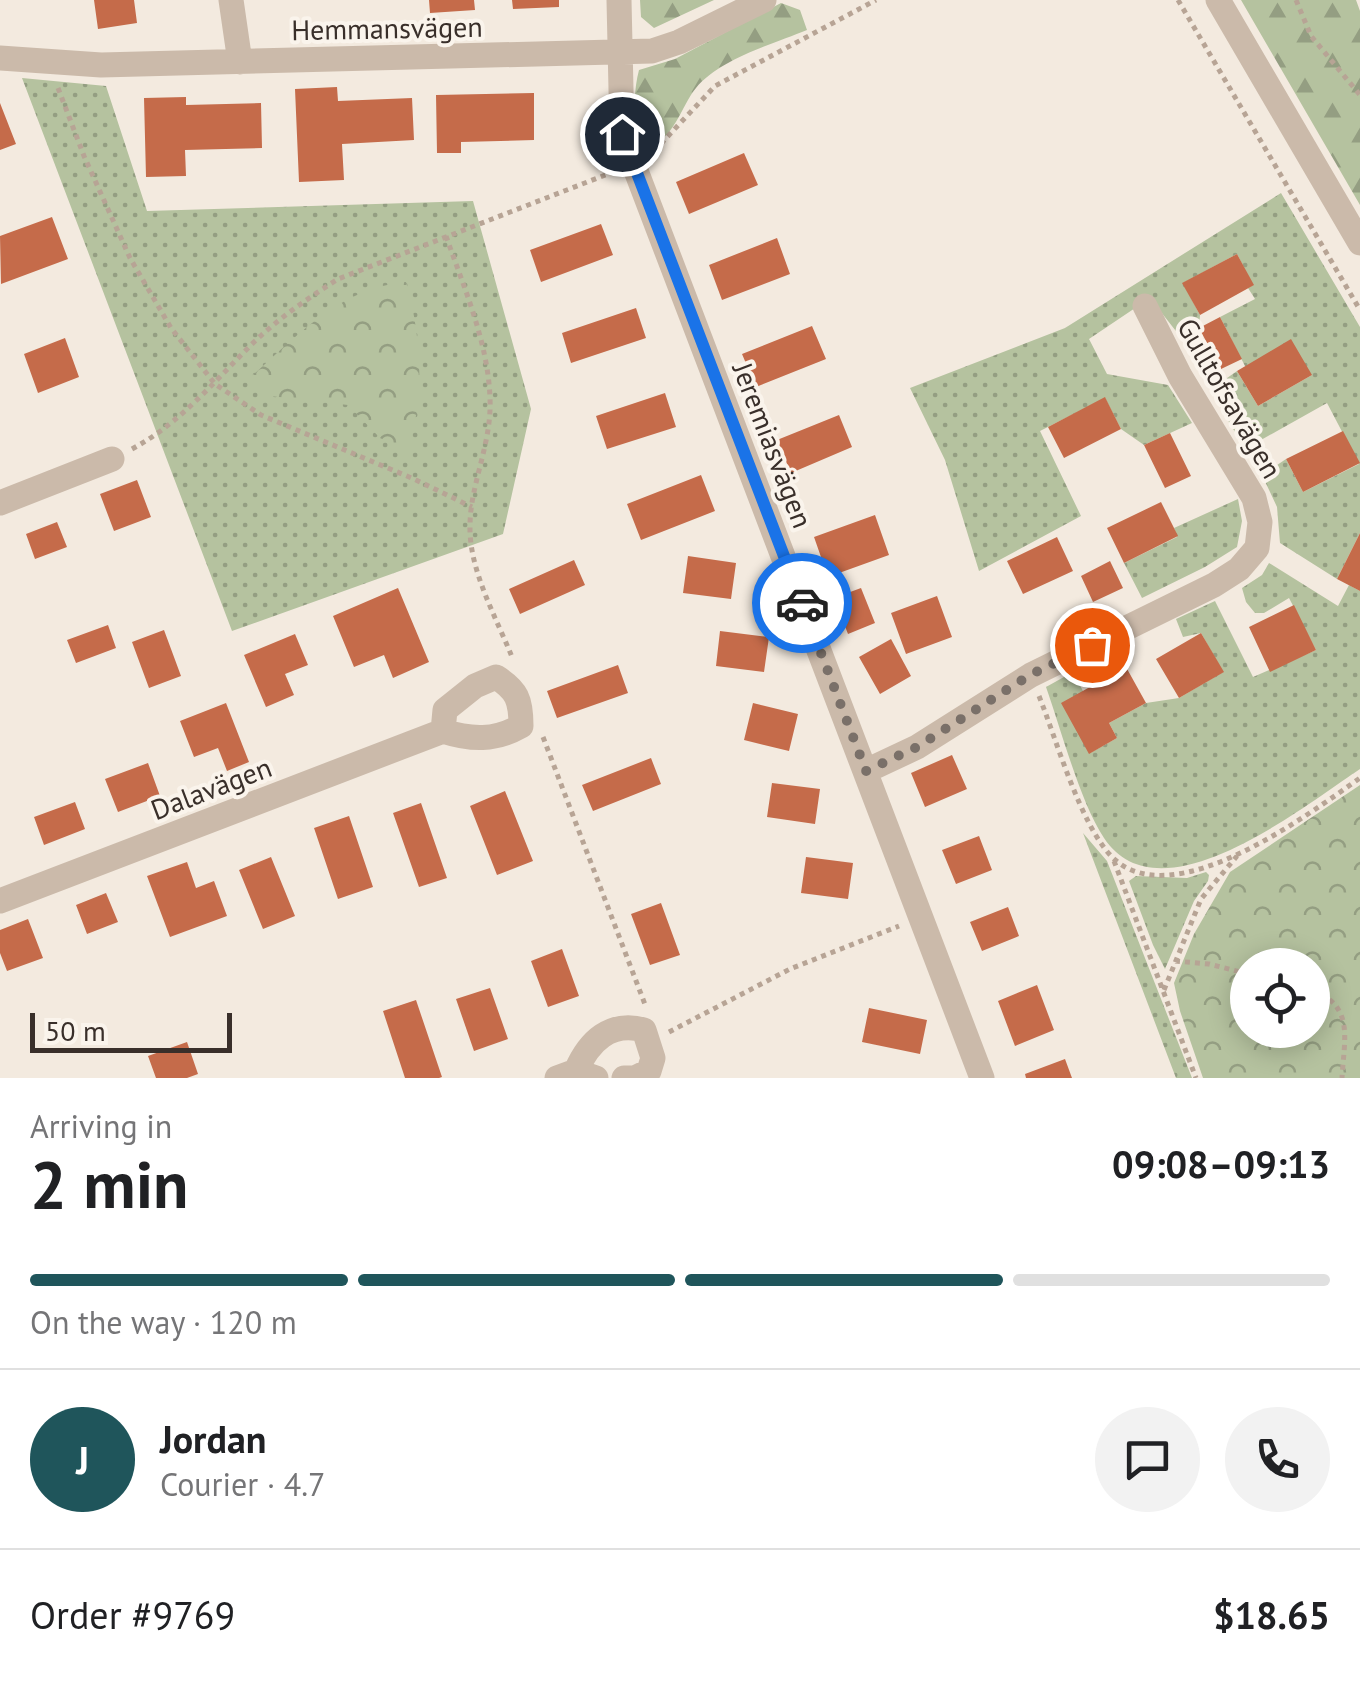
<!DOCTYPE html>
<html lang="en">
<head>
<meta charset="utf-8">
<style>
  body { margin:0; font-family:"PT Sans",sans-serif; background:#f2f2f2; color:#202124; height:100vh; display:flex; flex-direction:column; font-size:38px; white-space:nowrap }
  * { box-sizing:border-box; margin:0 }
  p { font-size:32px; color:#757577 }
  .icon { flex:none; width:55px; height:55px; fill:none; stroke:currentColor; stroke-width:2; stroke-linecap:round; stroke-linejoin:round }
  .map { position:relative; height:1078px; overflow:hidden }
  .sheet { display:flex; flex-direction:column; background:#fff; flex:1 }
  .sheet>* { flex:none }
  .buttons { position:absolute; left:1230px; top:948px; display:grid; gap:20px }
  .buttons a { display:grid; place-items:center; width:100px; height:100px; border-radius:50%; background:#fff; box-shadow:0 5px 25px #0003; font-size:50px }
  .scale { position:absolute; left:30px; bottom:25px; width:202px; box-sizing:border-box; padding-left:10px; border:5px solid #392f2a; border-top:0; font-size:28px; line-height:35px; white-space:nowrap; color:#392f2a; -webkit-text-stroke:8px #faf4ec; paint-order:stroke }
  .pin { position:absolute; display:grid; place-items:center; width:85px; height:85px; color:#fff; margin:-42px; border:5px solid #fff; border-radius:50%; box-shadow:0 2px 10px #0007 }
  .courier { position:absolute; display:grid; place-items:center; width:100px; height:100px; margin:-50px; border:8px solid #1a73e8; border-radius:50%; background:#fff; color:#222; box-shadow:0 2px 12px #0007 }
  .summary em { font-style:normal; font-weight:700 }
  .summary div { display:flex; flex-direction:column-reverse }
  .summary { display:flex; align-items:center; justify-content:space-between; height:170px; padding:0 30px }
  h1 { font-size:65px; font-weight:700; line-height:75px }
  .bar { display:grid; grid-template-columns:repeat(4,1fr); gap:15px 10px; align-content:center; height:120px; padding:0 30px }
  .bar i { height:12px; border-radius:8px; background:#e0e0e0 }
  .bar .selected { background:#1f555b }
  .bar p { grid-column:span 4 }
  .line { display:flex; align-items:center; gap:25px; padding:0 30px; border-top:2px solid #e0e0e0 }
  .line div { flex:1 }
  .round { display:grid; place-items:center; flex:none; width:105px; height:105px; border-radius:52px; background:#f2f2f2 }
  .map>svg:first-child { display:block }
  .grass { fill:url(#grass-dots) }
  .forest { fill:url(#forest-firs) }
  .park { fill:url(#park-crowns); fill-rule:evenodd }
  .building { fill:#c56b4a }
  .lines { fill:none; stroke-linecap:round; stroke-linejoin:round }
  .path { stroke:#b7a495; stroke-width:5; stroke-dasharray:5 5; stroke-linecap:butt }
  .minor { stroke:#cbbaaa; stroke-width:25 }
  .done { stroke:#7a7069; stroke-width:10; stroke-dasharray:0 18 }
  .route { stroke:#1a73e8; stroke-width:12 }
  .labels { text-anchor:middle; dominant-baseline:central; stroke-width:8; stroke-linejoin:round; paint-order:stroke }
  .street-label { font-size:28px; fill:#392f2a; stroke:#faf4ec }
</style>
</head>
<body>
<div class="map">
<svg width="1360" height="1078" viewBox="0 0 1360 1078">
  <defs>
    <pattern id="grass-dots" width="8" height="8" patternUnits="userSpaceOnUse" patternTransform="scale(2.5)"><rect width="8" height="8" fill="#b5c29f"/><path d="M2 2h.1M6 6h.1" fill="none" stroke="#949e82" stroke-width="1.8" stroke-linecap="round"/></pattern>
    <pattern id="forest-firs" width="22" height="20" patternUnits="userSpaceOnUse" patternTransform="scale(2.5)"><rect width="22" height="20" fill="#b5c29f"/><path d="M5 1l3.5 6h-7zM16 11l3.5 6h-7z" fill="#949e82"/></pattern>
    <pattern id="park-crowns" width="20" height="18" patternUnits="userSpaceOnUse" patternTransform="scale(2.5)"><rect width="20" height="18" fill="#b5c29f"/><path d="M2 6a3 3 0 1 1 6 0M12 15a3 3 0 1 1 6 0" fill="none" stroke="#949e82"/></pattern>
  </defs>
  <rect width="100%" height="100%" fill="#f3eadf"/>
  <path class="grass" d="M22,78L106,86L147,211L473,201L531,409L503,534L232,631Z
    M1281,193L1360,327V533L1337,579L1280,543L1277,507L1262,475L1286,459L1303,492L1359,464L1327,403L1245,449L1210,390L1237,371L1258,406L1312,375L1245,366L1220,317L1255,299L1248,288L1253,285L1237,254L1183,283L1200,315L1199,328L1179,335L1150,298L1089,339L1107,374L1168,385L1192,423L1144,445L1121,429L1105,398L1040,431L1081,516L979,571L945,460L910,388L1065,328Z
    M1238,499L1242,521L1237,547L1205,567L1142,598L1124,563L1177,537L1174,528Z
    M1269,563L1338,606L1349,585L1360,591V769C1305,805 1160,923 1104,838C1080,802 1061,729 1046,687L1073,672L1083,691L1090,753L1117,738L1109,723L1146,703L1179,698L1223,672L1201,633L1183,637L1176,619L1215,601L1253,677L1316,650L1289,598L1264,613H1255L1246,602L1242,588L1262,575Z
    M1083,833L1107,861L1192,1078H1176Z
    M1206,872L1209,875L1208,881L1194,901L1165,969L1153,945L1129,881L1136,876L1187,878Z"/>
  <path class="forest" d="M640,0H714L654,28L641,17Z
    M1241,0H1356L1360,11V205Z
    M781,3L800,10L807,30C773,44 720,59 696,88C681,106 673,143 647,145C632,126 633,92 639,70L675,59Z"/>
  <path class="park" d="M406,282C421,334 426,399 407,450L380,438L348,405L270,396L245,382C294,340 337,288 406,282Z
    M1360,785V1078H1203L1180,1011L1174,983L1194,934L1230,872ZM1312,965V1030H1248V965Z"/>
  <path class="building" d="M94,0H134L137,23L98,29Z
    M429,0H474L475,10L430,13Z
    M512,0H559V7L513,9Z
    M337,87L338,101L412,98L414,140L342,144L344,180L299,182L295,89Z
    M534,93V140L461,142V153H437L436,95Z
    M186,97V105L261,103L262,148L185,150L186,176L146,177L144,98Z
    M0,103L16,144L0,150Z
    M744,153L758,185L689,214L676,182Z
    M52,217L68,259L1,284L0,236Z
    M601,224L613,255L541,282L530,250Z
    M777,238L790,274L722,300L709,265Z
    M1237,254L1254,285L1200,315L1182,283Z
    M636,308L646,338L571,363L562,333Z
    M1220,317L1242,359L1221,369L1199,328Z
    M812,326L826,359L756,387L742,354Z
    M65,338L79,377L38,393L24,354Z
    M1291,339L1312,375L1258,406L1237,371Z
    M665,393L676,427L607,449L596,416Z
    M1105,397L1121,429L1064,458L1048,427Z
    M839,415L852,447L791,473L777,440Z
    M1343,431L1360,463L1303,492L1286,459Z
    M1170,433L1191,476L1165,488L1144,445Z
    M701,475L715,511L641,540L627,504Z
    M137,480L151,517L114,531L100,494Z
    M1161,502L1178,536L1124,563L1107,528Z
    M875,515L889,555L828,577L814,537Z
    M57,522L67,547L35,559L26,534Z
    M1360,533V591L1337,579Z
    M1057,537L1073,571L1023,594L1007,561Z
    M688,556L736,563L731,599L683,593Z
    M574,560L585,585L520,614L509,589Z
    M1110,561L1123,588L1093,602L1081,576Z
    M398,588L429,662L393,678L384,655L354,667L333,616Z
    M861,588L875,623L848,634L834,598Z
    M937,596L952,637L906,654L891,613Z
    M1294,605L1316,650L1270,672L1249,627Z
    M108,625L116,648L76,663L67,640Z
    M164,630L181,676L149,688L132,642Z
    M720,631L769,637L764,672L716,666Z
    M1201,633L1224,672L1179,698L1156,659Z
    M295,634L308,665L285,674L294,695L266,707L244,655Z
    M891,639L911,676L880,694L859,657Z
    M618,665L628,693L557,718L547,691Z
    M1126,667L1146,703L1109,723L1117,738L1089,754L1061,703Z
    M226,703L249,762L227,771L218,748L194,757L180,721Z
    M753,703L798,714L789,751L744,740Z
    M952,755L967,789L925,807L911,773Z
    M651,758L661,784L593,811L582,785Z
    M148,763L160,796L118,812L105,779Z
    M772,783L820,789L815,824L767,817Z
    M505,791L533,861L497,875L470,806Z
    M75,802L85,829L44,845L34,817Z
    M421,803L447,878L419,887L393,813Z
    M349,816L373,887L338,899L314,828Z
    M979,836L992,870L956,884L942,850Z
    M271,857L295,916L263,929L239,870Z
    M806,857L853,863L848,899L801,893Z
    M187,862L196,888L214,881L227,916L170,937L147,876Z
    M106,893L118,922L87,934L76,905Z
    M661,903L680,955L650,965L631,914Z
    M1008,907L1019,936L982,951L970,922Z
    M28,919L43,958L7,971L0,953V930Z
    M562,949L579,996L548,1007L531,961Z
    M1037,985L1054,1030L1015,1046L998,1001Z
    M490,988L508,1039L474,1051L456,999Z
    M416,1000L442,1077L439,1078H405L383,1011Z
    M869,1008L927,1020L920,1054L862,1042Z
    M187,1042L198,1074L187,1078H156L148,1056Z
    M1065,1059L1072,1078H1026L1025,1074Z"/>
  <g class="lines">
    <path class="path" d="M1178,0L1360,310
      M1296,0L1311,36L1360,95
      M58,88L84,156L130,258L171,328L215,384L261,415L414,479L472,507
      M654,151L715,86L876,0
      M446,236C464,288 488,342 490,398C492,444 470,484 470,526C469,570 496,617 512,657
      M132,449C180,423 212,384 250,346C276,320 307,299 338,279L613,172
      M1039,696C1057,741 1080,824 1112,857C1172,917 1309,814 1360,778
      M543,737L646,1007
      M1114,861L1196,1078
      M1175,961L1209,964L1248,974
      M1164,990L1201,899L1237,856
      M1312,990C1355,1006 1344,1039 1342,1078
      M669,1032L790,969L899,926"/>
    <path class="minor" d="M231,0L240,62
      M619,0L622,134L982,1078
      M1218,0L1360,243
      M0,58L101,65L652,51L679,42L764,0
      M0,503L112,459
      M866,771L917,747L1031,675L1214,585L1239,569L1257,548L1260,522L1254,498L1180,376L1145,306
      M0,901L443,731C471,740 495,741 521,726C521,700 517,690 496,677L475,686L445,710L443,731
      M576,1071C589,1041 610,1021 644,1030L653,1058L649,1071L635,1078H624
      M557,1078L576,1071L596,1078"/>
  </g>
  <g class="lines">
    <path class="done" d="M802,603L866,771L917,747L1030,675L1092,645"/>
    <path class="route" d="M622,134L802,603"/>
  </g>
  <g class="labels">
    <g class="street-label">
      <text transform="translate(387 28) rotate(-1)">Hemmansvägen</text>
      <text transform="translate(1230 398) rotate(60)">Gulltofsavägen</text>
      <text transform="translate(773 445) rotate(69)">Jeremiasvägen</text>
      <text transform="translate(211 788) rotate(-21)">Dalavägen</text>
    </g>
  </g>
</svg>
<div class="buttons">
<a><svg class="icon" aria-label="locate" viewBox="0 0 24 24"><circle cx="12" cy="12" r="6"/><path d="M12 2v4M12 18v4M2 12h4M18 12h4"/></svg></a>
</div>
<div class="scale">50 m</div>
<div class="pin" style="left:1092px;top:645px;background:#ea580c"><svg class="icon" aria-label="bag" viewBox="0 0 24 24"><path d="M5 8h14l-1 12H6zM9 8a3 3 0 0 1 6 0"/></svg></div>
<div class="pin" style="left:622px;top:134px;background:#1f2937"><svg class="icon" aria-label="home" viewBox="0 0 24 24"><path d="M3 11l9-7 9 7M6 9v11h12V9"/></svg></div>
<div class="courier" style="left:802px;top:603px"><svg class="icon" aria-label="car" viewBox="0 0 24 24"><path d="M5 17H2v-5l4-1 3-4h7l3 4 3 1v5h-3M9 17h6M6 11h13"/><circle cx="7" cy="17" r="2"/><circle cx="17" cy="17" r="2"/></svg></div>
</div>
<section class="sheet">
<div class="summary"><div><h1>2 min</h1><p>Arriving in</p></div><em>09:08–09:13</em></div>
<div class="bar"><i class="selected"></i><i class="selected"></i><i class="selected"></i><i></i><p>On the way · 120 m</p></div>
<div class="line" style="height:180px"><b class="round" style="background:#1f555b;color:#fff">J</b><div><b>Jordan</b><p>Courier · 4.7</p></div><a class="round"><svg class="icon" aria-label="chat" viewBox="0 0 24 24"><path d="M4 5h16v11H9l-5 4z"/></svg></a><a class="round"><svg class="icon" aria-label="phone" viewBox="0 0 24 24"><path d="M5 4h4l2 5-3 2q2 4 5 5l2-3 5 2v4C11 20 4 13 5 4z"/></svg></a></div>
<div class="line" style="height:130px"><div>Order #9769</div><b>$18.65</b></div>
</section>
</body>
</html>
